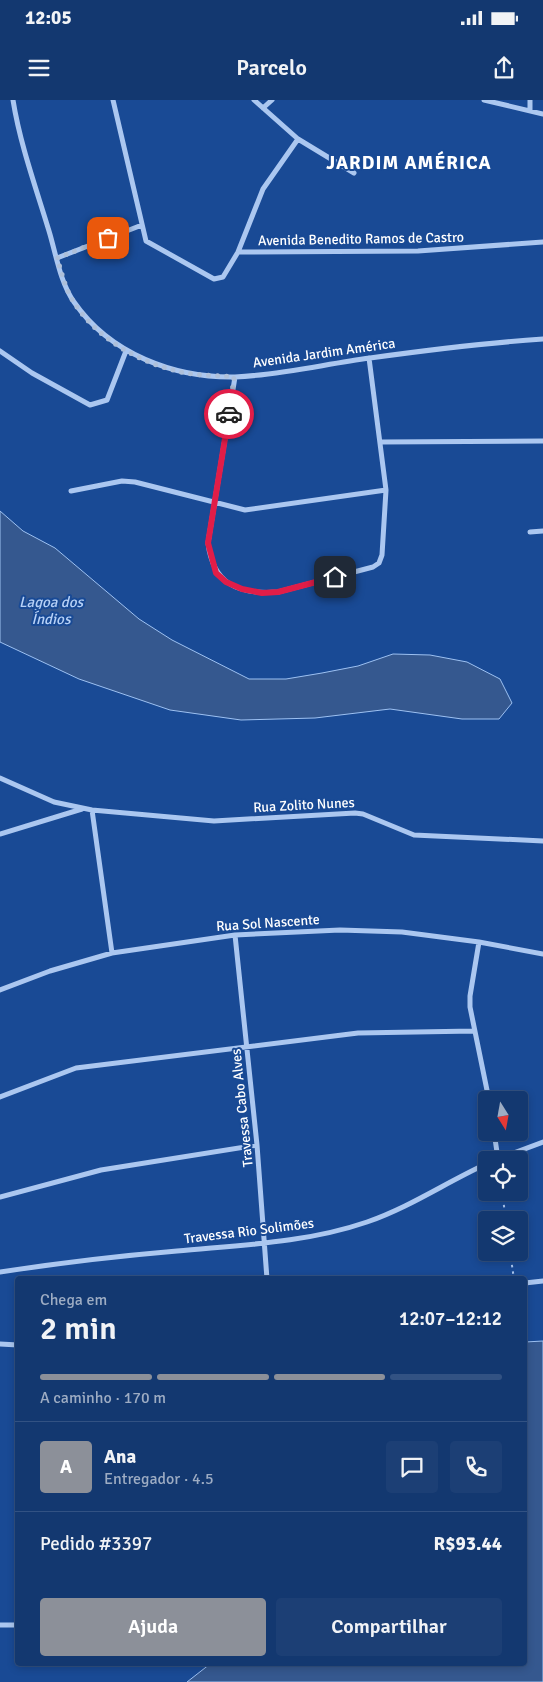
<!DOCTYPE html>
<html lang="pt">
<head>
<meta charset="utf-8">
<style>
  body { margin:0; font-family:Signika,sans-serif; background:#1c3f75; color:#f1f3f6; height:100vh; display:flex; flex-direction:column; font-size:19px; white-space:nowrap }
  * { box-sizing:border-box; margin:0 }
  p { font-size:16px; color:#9dacc3 }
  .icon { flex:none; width:28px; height:28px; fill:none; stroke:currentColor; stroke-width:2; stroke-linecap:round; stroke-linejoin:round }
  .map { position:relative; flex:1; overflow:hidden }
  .drawer { position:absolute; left:15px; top:1176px; width:512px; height:390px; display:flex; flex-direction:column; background:#133870; border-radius:5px; box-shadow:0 2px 8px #0003,0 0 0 1px #325283 }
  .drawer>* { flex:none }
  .needle { width:32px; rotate:169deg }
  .fabs { position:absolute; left:478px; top:991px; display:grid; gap:10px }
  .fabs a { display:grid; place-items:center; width:50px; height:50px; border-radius:5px; background:#133870; box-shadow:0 2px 8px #0003,0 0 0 1px #325283; font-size:25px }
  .pin { position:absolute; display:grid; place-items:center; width:42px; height:42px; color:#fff; margin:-21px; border-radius:10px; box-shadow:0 2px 8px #0006 }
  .courier { position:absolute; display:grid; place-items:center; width:50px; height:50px; margin:-25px; border:4px solid #e11d48; border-radius:50%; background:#fff; color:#222; box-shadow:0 1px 6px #0007 }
  .headline em { font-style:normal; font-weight:600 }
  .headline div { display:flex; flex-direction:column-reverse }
  .headline { display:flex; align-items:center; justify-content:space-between; height:85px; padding:0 25px }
  h1 { font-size:32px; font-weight:600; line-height:38px }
  .bar { display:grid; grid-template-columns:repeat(4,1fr); gap:8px 5px; align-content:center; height:60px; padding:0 25px }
  .bar i { height:6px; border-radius:4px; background:#325283 }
  .bar .active { background:#8c9099 }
  .bar p { grid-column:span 4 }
  .line { display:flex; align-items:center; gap:12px; padding:0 25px; border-top:1px solid #325283 }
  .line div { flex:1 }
  .round { display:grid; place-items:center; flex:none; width:52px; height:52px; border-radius:5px; background:#1c3f75 }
  .cta { display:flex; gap:10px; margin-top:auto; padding:10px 25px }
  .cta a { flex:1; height:58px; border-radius:5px; background:#8c9099; color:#fff; font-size:20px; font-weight:600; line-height:58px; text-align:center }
  .cta a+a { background:#1c3f75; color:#f1f3f6 }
  .status { display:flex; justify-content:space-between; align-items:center; height:35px; padding:0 25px; background:#133870; direction:ltr }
  .status svg { height:14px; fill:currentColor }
  header { display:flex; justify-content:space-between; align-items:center; height:65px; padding:0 25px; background:#133870; font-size:22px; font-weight:600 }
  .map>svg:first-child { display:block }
  .water { fill:#35588f; stroke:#9dc1f2 }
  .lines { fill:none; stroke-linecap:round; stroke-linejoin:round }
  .path { stroke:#abc7f0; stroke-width:2; stroke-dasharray:2.5 4; stroke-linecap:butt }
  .minor { stroke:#abc7f0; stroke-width:5 }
  .done { stroke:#aec0da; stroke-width:5; stroke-dasharray:0 9 }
  .route { stroke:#e11d48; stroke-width:6 }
  .labels { text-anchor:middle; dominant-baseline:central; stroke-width:4; stroke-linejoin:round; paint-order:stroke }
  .street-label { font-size:14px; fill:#fff; stroke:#194a95 }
  .water-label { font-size:15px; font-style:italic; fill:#b7d1f7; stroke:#194a95 }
  .district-label { font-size:19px; font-weight:bold; letter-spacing:1px; fill:#fff; stroke:#194a95 }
</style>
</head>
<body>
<div class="status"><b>12:05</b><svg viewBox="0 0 49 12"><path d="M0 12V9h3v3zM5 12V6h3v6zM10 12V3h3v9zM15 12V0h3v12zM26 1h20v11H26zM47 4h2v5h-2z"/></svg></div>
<header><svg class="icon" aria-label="menu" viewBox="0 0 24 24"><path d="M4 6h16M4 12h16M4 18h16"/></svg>Parcelo<svg class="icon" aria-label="share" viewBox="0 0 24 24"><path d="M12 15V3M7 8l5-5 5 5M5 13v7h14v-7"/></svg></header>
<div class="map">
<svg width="543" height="1582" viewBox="0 0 543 1582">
  <rect width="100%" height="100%" fill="#194a95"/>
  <path class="water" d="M0,411L23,431L55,448L139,519L172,540L249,579H286L322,573L358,566L393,554L430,555L467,562L500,579L512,603L499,619H462L390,609L315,618L241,620L170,610L79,579L0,542Z
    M543,1241V1582H187L210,1564H525V1242Z"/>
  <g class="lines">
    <path class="path" d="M502,1092L506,1120
      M510,1152L514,1179"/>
    <path class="minor" d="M13,0C20,44 36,88 49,131C56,154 60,182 74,202C110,254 174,278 235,277C281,275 325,264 370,258C428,250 485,243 543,239
      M113,0L146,141L214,179L223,177L238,152L263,89L298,39
      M254,0L298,39L354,73
      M484,0L543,14
      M263,8L272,0
      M530,10V0
      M238,152L418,151L543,142
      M57,158L142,125
      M0,251L32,273L90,305L107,300L126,251
      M235,277L208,443C213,484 238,495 278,492L373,467L379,463L382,455L386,390L369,258
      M381,342L543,341
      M71,391L122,381L135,382L245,410L386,390
      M530,432L543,431
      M0,678L54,702L92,710L214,721L355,713L363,714L414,735L543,741
      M92,710L112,853
      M0,734L82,709
      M235,835L257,1045L267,1179
      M479,842L470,896V907L489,1000
      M0,890L50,871L112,853L235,835L340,830L402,832L479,842L543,854
      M0,997L76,968L358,933L474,931
      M494,1032L498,1059
      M495,1060L543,1042
      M0,1097L101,1070L257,1045
      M0,1172C59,1163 118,1156 177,1151C240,1145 306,1143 367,1122C410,1107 445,1083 486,1064
      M525,1183L543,1181
      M0,1244L18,1245
      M0,1525H18"/>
  </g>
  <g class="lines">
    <path class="done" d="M108,138L57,158C62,173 65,188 73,201C96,238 139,263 181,272C198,276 217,275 234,277L229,314"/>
    <path class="route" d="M229,314L208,443L216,473L226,482L242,489L262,493L278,492L335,477"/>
  </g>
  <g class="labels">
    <g class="street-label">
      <text transform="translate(361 139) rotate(-1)">Avenida Benedito Ramos de Castro</text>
      <text transform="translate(324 253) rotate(-8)">Avenida Jardim América</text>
      <text transform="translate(304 705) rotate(-3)">Rua Zolito Nunes</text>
      <text transform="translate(268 823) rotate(-4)">Rua Sol Nascente</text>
      <text transform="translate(242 1008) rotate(-96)">Travessa Cabo Alves</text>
      <text transform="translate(249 1131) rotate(-7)">Travessa Rio Solimões</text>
    </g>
    <g class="water-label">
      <text x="51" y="502">Lagoa dos<tspan x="51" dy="17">Índios</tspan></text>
    </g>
    <g class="district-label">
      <text x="409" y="63">JARDIM AMÉRICA</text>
    </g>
  </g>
</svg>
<div class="fabs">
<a><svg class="needle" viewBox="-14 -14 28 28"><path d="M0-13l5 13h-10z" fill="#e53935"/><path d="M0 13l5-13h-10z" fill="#9dacc3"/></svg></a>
<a><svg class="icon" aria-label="locate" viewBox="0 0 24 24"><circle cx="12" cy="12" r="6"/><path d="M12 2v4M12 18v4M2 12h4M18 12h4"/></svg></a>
<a><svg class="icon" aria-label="layers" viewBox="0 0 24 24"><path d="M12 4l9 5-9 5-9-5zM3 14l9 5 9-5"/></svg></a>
</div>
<div class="pin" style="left:108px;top:138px;background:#ea580c"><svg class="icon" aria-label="bag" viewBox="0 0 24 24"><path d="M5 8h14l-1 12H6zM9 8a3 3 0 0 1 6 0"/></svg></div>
<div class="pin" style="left:335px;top:477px;background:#1f2937"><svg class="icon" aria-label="home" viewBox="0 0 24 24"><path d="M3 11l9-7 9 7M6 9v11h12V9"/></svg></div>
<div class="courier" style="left:229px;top:314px"><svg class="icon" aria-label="car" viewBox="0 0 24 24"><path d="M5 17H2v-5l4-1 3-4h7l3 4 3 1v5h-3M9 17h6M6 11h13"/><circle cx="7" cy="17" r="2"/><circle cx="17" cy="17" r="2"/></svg></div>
<section class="drawer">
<div class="headline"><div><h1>2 min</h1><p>Chega em</p></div><em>12:07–12:12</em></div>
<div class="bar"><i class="active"></i><i class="active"></i><i class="active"></i><i></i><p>A caminho · 170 m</p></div>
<div class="line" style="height:90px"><b class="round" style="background:#8c9099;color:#fff">A</b><div><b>Ana</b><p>Entregador · 4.5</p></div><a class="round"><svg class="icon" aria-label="chat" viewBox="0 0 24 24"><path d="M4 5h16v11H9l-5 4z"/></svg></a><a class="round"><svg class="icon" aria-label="phone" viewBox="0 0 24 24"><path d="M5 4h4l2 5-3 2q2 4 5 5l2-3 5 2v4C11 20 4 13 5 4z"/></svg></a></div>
<div class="line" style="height:65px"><div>Pedido #3397</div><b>R$93.44</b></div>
<div class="cta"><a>Ajuda</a><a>Compartilhar</a></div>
</section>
</div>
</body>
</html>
